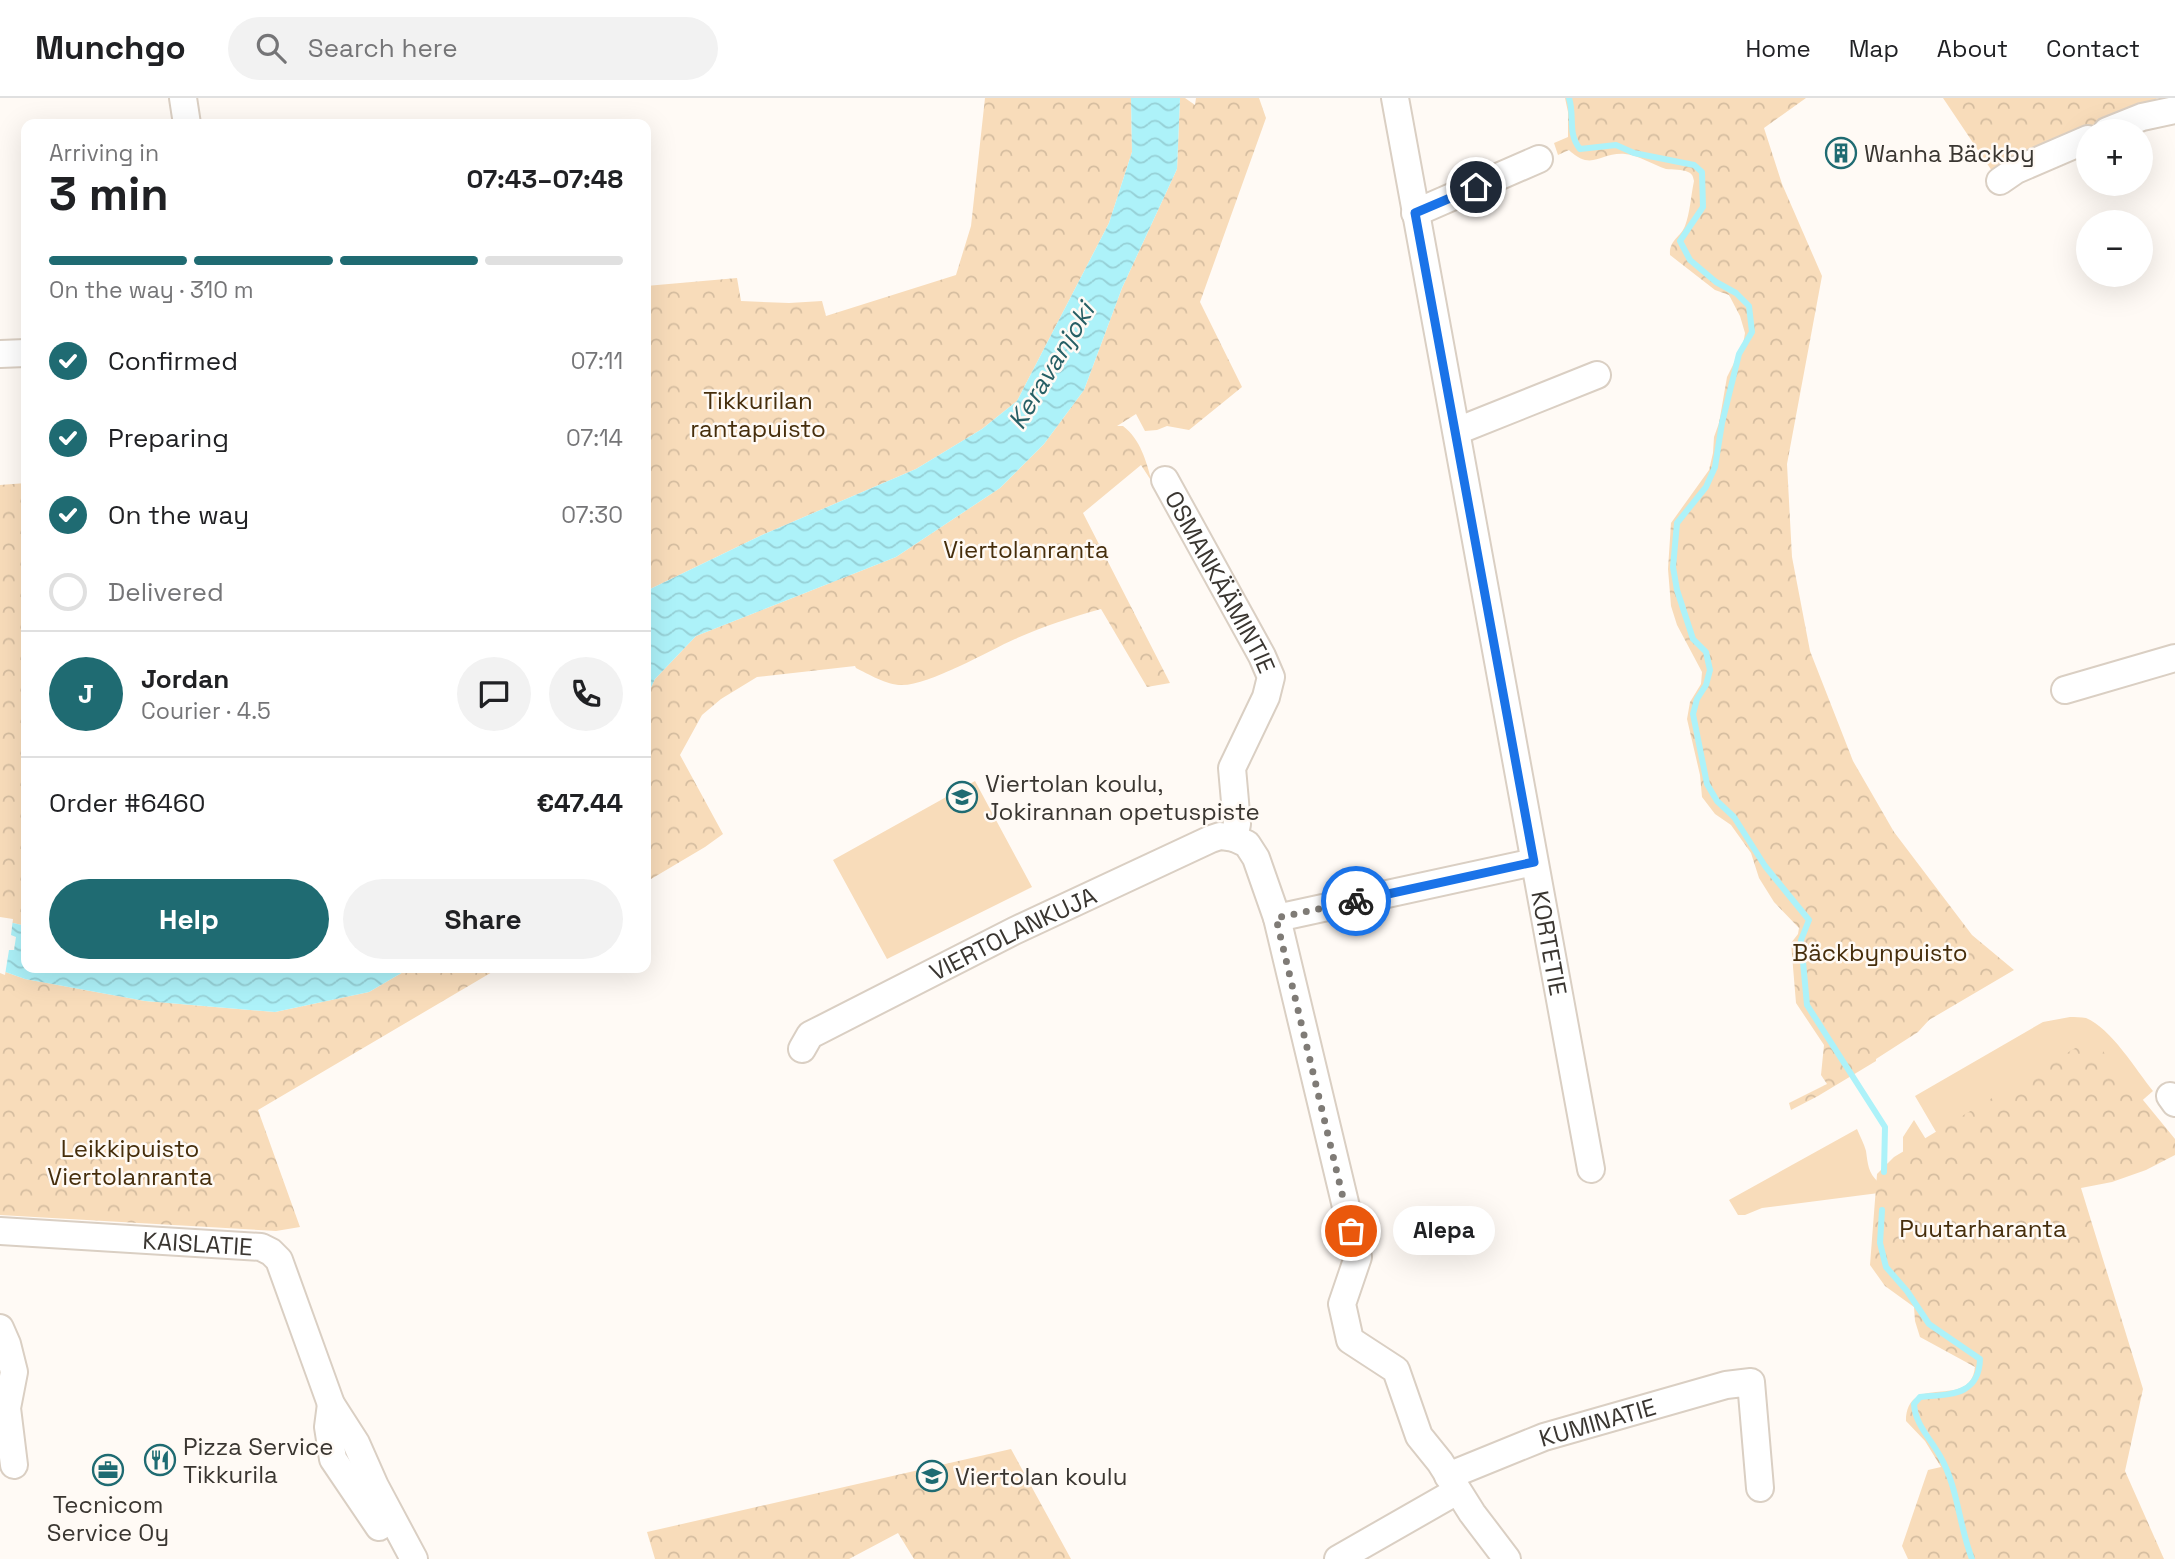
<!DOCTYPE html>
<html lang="en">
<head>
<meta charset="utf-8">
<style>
  body { margin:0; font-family:"Space Grotesk",sans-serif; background:#f2f2f2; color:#202124; height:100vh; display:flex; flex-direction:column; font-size:26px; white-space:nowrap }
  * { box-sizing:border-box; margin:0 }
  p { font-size:23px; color:#757577 }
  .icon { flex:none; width:38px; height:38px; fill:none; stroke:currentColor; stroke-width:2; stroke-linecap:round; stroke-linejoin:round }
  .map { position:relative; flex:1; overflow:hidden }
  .sheet { position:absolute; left:21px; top:21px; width:630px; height:854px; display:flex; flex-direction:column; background:#fff; border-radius:14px; box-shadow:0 7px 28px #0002 }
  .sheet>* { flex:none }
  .fabs { position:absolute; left:2076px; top:21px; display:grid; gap:14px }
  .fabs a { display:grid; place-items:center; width:77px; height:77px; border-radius:50%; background:#fff; box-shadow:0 7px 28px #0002; font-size:35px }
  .pin { position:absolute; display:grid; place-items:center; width:60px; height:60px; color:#fff; margin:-30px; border:4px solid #fff; border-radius:50%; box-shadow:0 2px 7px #0007 }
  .courier { position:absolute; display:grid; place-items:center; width:70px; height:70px; margin:-35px; border:5px solid #1a73e8; border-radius:50%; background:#fff; color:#222; box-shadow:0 2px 9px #0007 }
  .bubble { position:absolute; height:49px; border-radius:24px; background:#fff; box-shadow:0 7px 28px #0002; font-size:23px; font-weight:600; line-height:49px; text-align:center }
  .head em { font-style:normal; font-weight:600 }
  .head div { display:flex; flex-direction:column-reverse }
  .head { display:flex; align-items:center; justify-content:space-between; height:119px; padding:0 28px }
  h1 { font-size:46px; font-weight:600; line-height:52px }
  .bar { display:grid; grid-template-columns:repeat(4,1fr); gap:10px 7px; align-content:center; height:84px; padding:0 28px }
  .bar i { height:9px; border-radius:5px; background:#e0e0e0 }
  .bar .current { background:#1f6b72 }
  .bar p { grid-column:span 4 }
  .line { display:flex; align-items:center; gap:18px; padding:0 28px; border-top:2px solid #e0e0e0 }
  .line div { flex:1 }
  .round { display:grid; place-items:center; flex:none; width:74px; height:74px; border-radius:37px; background:#f2f2f2 }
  ol { padding:0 28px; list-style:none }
  li { display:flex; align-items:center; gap:21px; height:77px }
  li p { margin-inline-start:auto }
  li .icon { padding:7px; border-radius:50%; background:#1f6b72; color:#fff; stroke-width:4 }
  li:last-child { color:#757577 }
  li i { width:38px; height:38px; border:4px solid #e0e0e0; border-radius:50% }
  .primary-button { display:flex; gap:14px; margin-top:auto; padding:14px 28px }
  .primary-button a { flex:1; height:80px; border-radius:42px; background:#1f6b72; color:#fff; font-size:28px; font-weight:600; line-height:80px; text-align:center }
  .primary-button a+a { background:#f2f2f2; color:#202124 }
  header { display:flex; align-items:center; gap:42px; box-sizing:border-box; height:98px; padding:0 35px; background:#fff; border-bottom:2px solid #e0e0e0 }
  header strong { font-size:33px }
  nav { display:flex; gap:38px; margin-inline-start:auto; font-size:24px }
  .search { width:490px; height:63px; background:#f2f2f2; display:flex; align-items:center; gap:18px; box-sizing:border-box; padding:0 24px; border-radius:38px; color:#757577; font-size:26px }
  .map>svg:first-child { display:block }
  .grass { fill:#f8dcba }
  .forest { fill:url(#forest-crowns) }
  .water { fill:url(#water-waves) }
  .pier { fill:#fffaf5 }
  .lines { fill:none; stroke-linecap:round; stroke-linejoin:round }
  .stream { stroke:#adf2f9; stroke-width:6 }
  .minor-casing { stroke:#dacfc3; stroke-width:30 }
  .minor { stroke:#fff; stroke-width:26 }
  .done { stroke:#7f7b76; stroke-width:7; stroke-dasharray:0 12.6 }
  .route { stroke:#1a73e8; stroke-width:9 }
  .labels { text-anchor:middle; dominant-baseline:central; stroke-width:5; stroke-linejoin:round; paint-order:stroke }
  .poi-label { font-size:24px; fill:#3a3631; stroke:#fffaf5; text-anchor:start }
  .park-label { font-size:24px; fill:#462e0c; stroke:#fffaf5 }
  .street-label { font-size:24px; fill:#3a3631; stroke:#fffaf5 }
  .water-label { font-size:26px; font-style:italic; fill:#275f65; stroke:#fffaf5 }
</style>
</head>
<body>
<header>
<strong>Munchgo</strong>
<div class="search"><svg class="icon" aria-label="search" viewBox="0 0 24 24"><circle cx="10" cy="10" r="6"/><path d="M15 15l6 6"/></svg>Search here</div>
<nav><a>Home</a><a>Map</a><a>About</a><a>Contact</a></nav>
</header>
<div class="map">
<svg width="2175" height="1461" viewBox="0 0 2175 1461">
  <defs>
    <pattern id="forest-crowns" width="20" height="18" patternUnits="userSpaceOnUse" patternTransform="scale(1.75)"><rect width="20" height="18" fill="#f8dcba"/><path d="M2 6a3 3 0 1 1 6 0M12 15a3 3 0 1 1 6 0" fill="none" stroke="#d5bda0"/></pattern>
    <pattern id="water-waves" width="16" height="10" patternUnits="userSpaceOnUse" patternTransform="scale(1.75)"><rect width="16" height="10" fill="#adf2f9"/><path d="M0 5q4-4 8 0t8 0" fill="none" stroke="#96d0d6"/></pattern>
  </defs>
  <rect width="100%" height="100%" fill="#fffaf5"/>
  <path class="grass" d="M975,683L1032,789L887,861L833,762Z
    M2070,919C2075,919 2081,919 2086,920C2111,930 2136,972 2153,993L2137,1007L1963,1080L1915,998L2043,924Z
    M1914,1022L1943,1069L1933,1088L1762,1110L1745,1117H1738L1729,1102L1857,1031C1860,1038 1864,1046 1866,1053C1868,1067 1868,1074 1878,1084L1903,1057V1039Z"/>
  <path class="forest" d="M985,0H1131L1132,54L1109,125L1017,303L982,331L916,371L762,437L646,493V188L737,180L741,203L789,205L822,203L826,218L956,177L971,128Z
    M1180,0H1185L1195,7L1196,0H1259L1266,20L1200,204L1242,289L1189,332L1167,328L1157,332L1145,333L1136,316L1117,328H1123C1141,342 1146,363 1152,384L1141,367L1083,415L1170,585L1147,589L1101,511C1072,519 1042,529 1015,541C988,553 928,588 901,587C887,587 868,576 856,570L855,568L757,579L721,601L702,617L680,657L723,736L705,749L646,784V600L655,581L696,538L896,459L1000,390L1044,346L1084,292L1122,190L1177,71Z
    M1565,0H1806L1764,30L1782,86L1822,178L1787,366L1792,459L1810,553L1853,663L1894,734L1972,837L2014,872L1929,922L1918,934L1876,961V963L1818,998L1791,1012L1789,1005L1827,986L1821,977L1824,947L1796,905L1791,845L1798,836L1799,830L1774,804L1759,780L1751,755L1731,727L1715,716L1702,699L1700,677L1687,621L1690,604L1701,586L1702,574L1677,527L1671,508L1668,471L1671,425L1709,372L1713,355L1714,339L1719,325L1727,279L1743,247L1745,235L1740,218L1729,197L1715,192L1670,157C1669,142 1680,140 1685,128C1690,115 1691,97 1694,83C1693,79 1693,76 1688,74C1682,71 1673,72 1666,71C1653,67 1639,57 1625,56C1600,54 1592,74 1569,52L1558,57L1554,45L1568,39V14Z
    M1943,0H2158L2024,55L1992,73Z
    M26,385V828L0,822V387Z
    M410,870H499L258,1012L300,1129L276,1133L0,1117V872L25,881L145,903L275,914L369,894Z
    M2082,946H2093L2102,952L2175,1041V1057L2146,1072L2112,1084L2081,1090L2143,1291L2125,1373L2164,1461H1908L1902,1448L1928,1372L1941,1369L1925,1343L1906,1323C1907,1272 1970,1314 1975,1269L1920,1239L1915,1223L1914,1209L1885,1188L1870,1167L1877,1076L1894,1059Z
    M1011,1351L1071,1461H914L898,1435L849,1461H655L647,1434Z"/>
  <path class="water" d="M1131,0H1180L1177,71L1122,190L1084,292L1044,346L1000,390L896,459L696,538L655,581L646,600V493L762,437L916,371L982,331L1017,303L1109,125L1132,54Z
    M0,822L26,828V870H410L369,894L275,914L145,903L25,881L0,872Z"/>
  <path class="pier" d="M0,819L13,821L11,837L16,839L14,852H9L5,877L0,875Z"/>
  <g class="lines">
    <path class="stream" d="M1569,0C1575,18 1567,35 1580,51L1616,47L1634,55L1694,67L1702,74L1703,109L1680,143L1690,162L1716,184L1736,195L1749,208L1752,234L1739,256L1722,325L1715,369L1706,389L1677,425L1673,469L1677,492L1693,541L1706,554L1710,572L1706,587L1697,601L1693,616L1707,686L1717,703L1734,719L1765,768L1809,822L1801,842L1807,907L1885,1029L1884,1074
      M1882,1112L1880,1145L1886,1169L1907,1193L1929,1226L1980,1261C1979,1299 1948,1296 1920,1299L1914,1306C1915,1326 1930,1340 1940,1358C1958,1389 1959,1428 1972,1461"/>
    <g class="minor-casing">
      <g id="minor">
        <path d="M183,0L187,26"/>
        <path id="s1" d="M1395,0L1591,1071"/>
        <path d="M2107,33L2142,19L2175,12"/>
        <path d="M2000,83L2016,72L2088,41"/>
        <path d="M1415,115L1539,61"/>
        <path d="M0,256L26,255"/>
        <path d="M1457,333L1597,277"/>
        <path id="s2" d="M1165,382L1262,558L1271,579L1266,599L1232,670L1237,726L1234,740"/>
        <path d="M2065,592L2175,560"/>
        <path d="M1277,820L1534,764"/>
        <path id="s3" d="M802,951L810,937L818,933L1014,833L1211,741L1220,738L1234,740L1247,746L1256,760L1277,820L1358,1159L1342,1206L1350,1242L1396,1272L1419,1338L1440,1364L1472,1415L1507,1461"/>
        <path d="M2170,998L2175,1005"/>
        <path id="s4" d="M0,1133L261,1149L271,1154L279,1162L331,1306L356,1345L375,1388L414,1461"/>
        <path d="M0,1230L7,1246L14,1274L7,1310L14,1367"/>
        <path d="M331,1306L328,1329L333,1361L379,1429"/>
        <path id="s5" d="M1448,1378L1544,1339L1726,1287L1751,1284L1760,1390"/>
        <path d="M1338,1461L1457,1393"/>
      </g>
    </g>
    <use href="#minor" class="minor"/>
  </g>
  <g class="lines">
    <path class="done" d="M1351,1133L1276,820L1356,803"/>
    <path class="route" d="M1356,803L1534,764L1415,115L1476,89"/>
  </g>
  <defs>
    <g id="building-ring" transform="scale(1.575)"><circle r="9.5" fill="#fffaf5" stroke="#1f6b72" stroke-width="1.5"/><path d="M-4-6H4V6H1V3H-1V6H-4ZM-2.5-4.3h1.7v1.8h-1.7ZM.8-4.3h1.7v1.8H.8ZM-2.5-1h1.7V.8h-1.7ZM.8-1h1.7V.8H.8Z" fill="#1f6b72"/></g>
    <g id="school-ring" transform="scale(1.575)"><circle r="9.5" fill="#fffaf5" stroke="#1f6b72" stroke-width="1.5"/><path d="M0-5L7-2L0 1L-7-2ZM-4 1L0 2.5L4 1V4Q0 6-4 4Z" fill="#1f6b72"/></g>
    <g id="restaurant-ring" transform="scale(1.575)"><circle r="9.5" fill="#fffaf5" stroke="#1f6b72" stroke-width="1.5"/><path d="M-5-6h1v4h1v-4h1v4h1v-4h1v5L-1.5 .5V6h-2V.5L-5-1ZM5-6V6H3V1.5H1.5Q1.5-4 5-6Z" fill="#1f6b72"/></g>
    <g id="office-ring" transform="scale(1.575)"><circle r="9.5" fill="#fffaf5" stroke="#1f6b72" stroke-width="1.5"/><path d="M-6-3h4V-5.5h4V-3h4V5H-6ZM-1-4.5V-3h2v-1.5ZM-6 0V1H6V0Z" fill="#1f6b72"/></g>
  </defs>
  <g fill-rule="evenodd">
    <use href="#building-ring" x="1841" y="55"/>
    <use href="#school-ring" x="962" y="699"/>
    <use href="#restaurant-ring" x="160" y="1362"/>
    <use href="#office-ring" x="108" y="1372"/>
    <use href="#school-ring" x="932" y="1378"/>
  </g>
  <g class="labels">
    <g class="poi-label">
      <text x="1864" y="55">Wanha Bäckby</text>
      <text x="985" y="685">Viertolan koulu,<tspan x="985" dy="28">Jokirannan opetuspiste</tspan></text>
      <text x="183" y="1348">Pizza Service<tspan x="183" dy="28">Tikkurila</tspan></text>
      <text x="955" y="1378">Viertolan koulu</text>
      <text x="108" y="1406" text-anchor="middle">Tecnicom<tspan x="108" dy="28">Service Oy</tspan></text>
    </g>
    <g class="park-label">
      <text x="758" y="302">Tikkurilan<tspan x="758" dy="28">rantapuisto</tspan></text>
      <text x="1026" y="451">Viertolanranta</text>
      <text x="1880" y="854">Bäckbynpuisto</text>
      <text x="130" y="1050">Leikkipuisto<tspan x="130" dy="28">Viertolanranta</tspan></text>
      <text x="1983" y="1130">Puutarharanta</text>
    </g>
    <g class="street-label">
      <text stroke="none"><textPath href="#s2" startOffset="116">OSMANKÄÄMINTIE</textPath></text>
      <text stroke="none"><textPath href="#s3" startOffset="243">VIERTOLANKUJA</textPath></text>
      <text stroke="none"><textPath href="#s1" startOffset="859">KORTETIE</textPath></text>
      <text stroke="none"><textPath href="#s4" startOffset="198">KAISLATIE</textPath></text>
      <text stroke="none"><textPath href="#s5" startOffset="159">KUMINATIE</textPath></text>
    </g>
    <g class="water-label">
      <text transform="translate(1051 268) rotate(-59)">Keravanjoki</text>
    </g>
  </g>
</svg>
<div class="fabs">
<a>+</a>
<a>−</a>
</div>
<div class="pin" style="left:1351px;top:1133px;background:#ea580c"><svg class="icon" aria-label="bag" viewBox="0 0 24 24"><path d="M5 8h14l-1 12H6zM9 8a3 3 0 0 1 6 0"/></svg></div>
<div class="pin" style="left:1476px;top:89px;background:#1f2937"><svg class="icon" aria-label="home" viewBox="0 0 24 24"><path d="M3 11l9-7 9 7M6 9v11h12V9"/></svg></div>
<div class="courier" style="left:1356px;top:803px"><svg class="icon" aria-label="bike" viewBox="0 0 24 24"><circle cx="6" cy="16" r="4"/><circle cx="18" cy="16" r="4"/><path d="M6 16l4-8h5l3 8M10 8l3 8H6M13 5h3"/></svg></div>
<div class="bubble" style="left:1393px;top:1108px;width:102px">Alepa</div>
<section class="sheet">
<div class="head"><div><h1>3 min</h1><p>Arriving in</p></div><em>07:43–07:48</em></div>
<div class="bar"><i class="current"></i><i class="current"></i><i class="current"></i><i></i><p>On the way · 310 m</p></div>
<ol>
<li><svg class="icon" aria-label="check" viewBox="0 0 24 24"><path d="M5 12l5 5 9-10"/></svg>Confirmed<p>07:11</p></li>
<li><svg class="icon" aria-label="check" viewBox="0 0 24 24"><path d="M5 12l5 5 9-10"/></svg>Preparing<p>07:14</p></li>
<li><svg class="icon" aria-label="check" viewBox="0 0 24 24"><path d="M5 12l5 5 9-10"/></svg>On the way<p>07:30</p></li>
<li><i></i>Delivered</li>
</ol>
<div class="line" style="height:126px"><b class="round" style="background:#1f6b72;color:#fff">J</b><div><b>Jordan</b><p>Courier · 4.5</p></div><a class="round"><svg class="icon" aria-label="chat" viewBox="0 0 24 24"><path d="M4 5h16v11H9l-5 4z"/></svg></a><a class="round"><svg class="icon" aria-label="phone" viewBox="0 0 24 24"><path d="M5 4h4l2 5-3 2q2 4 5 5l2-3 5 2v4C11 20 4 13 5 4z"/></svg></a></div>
<div class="line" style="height:91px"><div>Order #6460</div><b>€47.44</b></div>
<div class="primary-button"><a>Help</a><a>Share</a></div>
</section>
</div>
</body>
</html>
